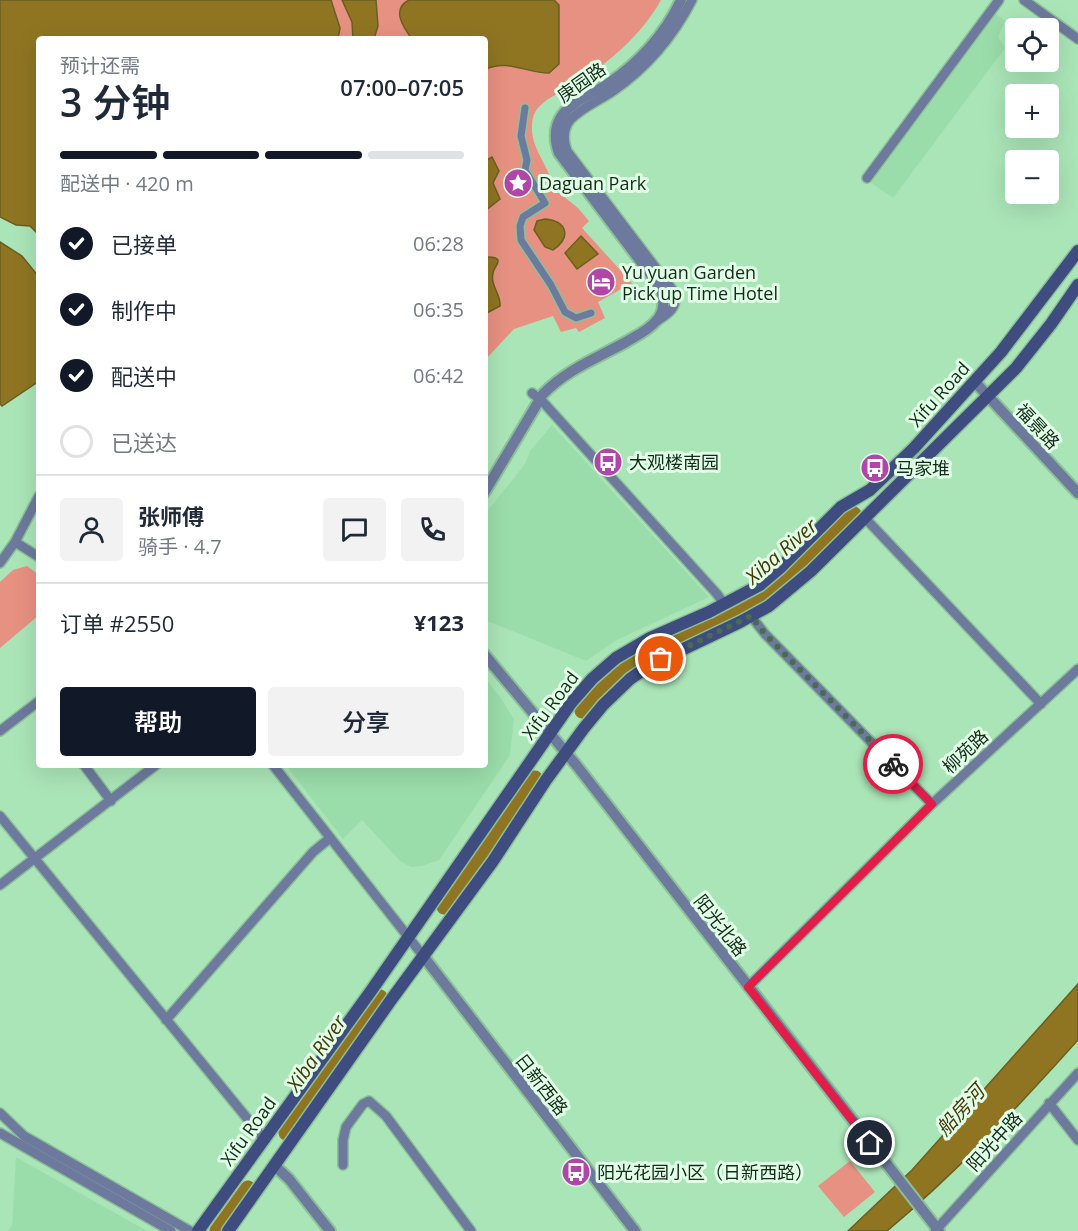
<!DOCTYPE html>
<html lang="zh">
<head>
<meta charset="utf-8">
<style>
  body { margin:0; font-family:"Open Sans","Noto Sans SC",sans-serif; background:#f2f2f3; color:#1f2937; height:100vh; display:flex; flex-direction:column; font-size:22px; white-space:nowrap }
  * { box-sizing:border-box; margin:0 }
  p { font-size:20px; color:#747a83 }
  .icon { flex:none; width:33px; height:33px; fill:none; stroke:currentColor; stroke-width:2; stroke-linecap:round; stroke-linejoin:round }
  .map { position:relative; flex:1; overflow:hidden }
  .side { position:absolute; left:36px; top:36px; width:452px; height:732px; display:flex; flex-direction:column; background:#fff; border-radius:6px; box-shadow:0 6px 24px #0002 }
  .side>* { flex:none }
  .controls { position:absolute; left:1005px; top:18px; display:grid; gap:12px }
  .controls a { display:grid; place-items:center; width:54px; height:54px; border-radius:6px; background:#fff; box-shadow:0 6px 24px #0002; font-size:30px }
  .pin { position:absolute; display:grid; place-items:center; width:51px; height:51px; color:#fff; margin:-26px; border:3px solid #fff; border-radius:50%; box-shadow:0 2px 6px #0007 }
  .courier { position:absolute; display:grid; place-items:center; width:60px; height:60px; margin:-30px; border:4px solid #e11d48; border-radius:50%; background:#fff; color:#222; box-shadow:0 2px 8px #0007 }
  .summary em { font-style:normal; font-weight:600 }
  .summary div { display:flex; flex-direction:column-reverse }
  .summary { display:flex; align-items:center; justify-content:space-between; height:102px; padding:0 24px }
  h1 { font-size:39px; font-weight:600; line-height:45px }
  .bar { display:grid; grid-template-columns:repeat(4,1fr); gap:9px 6px; align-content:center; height:72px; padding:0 24px }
  .bar i { height:8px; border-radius:4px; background:#e0e1e3 }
  .bar .on { background:#111827 }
  .bar p { grid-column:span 4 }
  .line { display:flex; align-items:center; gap:15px; padding:0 24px; border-top:2px solid #e0e1e3 }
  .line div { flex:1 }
  .round { display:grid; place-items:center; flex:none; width:63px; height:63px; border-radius:6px; background:#f2f2f3 }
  ol { padding:0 24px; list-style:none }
  li { display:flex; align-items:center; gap:18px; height:66px }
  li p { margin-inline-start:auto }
  li .icon { padding:6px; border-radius:50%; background:#111827; color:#fff; stroke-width:4 }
  li:last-child { color:#747a83 }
  li i { width:33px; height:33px; border:3px solid #e0e1e3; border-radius:50% }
  .primary-button { display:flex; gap:12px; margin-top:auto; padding:12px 24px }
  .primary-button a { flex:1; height:69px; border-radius:6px; background:#111827; color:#fff; font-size:24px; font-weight:600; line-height:69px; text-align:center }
  .primary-button a+a { background:#f2f2f3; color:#1f2937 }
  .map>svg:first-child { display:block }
  .built { fill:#9bddaa }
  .green { fill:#e79182 }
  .water { fill:#8f7522; stroke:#6a5f20; stroke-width:1.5 }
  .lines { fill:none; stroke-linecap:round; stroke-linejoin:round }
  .river { stroke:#8f7522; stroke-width:15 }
  .pedestrian-casing { stroke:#8cc098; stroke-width:10 }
  .minor-casing { stroke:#8cc098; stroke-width:12 }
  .tertiary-casing { stroke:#8cc098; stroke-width:14 }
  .secondary-casing { stroke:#8cc098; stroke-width:15 }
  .pedestrian { stroke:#6d799d; stroke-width:7 }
  .minor { stroke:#6d799d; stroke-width:9 }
  .tertiary { stroke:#6d799d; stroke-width:10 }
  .secondary { stroke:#3e4c80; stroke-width:12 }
  .done { stroke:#486c51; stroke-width:6; stroke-dasharray:0 10.8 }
  .route { stroke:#e11d48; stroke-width:8 }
  .labels { text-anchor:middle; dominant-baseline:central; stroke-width:6; stroke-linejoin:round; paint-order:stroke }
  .street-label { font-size:18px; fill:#142b1a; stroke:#e1fee6 }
  .poi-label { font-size:18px; fill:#142b1a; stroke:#e1fee6; text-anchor:start }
  .water-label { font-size:20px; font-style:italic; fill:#47390b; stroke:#e1fee6 }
</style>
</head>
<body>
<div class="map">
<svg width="1078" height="1231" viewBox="0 0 1078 1231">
  <rect width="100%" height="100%" fill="#aae5b7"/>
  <path class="built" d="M996,14L1005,21L998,37L1005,48L893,198L870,182Z
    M552,425L709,597L617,640L586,661L485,620V514L525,464L530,451Z
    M485,678L500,697L514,719L510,755L439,860L422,866L411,867L400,861L362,820L343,839L286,765H484Z
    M16,1157L147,1231H8L12,1225Z"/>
  <path class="green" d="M331,0H661C641,36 609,62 576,84C565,91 549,96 540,106C534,111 532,119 532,127C531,150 550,166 553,188L578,208L589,221L582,228L632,283L598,302L605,318L579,332L576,328L561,332L553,316L514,329L485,360L484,39H338L340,28Z
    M27,566L39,575V615L0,648V582L13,570Z
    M850,1161L875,1192L844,1217L818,1186Z"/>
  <path class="water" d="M0,0H331L340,28L338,39H39V235L30,226L16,225L0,217Z
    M342,0H376L378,26L374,39H353L352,22Z
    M409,0H554L559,5V64L549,73C527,73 507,59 486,69L484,39H412C403,27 391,9 409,0Z
    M492,157L499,171L493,183L500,199L485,211V161Z
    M545,219C567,221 572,237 553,250L545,247L534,230L537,221Z
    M581,236L598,254L577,269L565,253Z
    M0,242L22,256L39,277V381L2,406L0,404Z
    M484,257C488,257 496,256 498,260C499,264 493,269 493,273C490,286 501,294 500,306L485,314Z
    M1078,984V1040C1018,1107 956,1173 887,1231H848L912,1170Z"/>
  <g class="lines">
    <path class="river" d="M582,711C605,686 629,662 660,647C694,630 730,618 763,598C797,576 824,541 854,514
      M444,907L535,778
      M286,1133L380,997
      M217,1231L248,1188"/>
    <g class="pedestrian-casing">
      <path id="pedestrian" d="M525,108L521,136L527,160L525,170L545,203L523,217L520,226L521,240L551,285L565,312L576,318L591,313"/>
    </g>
    <g class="minor-casing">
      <path id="minor" d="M1024,0L1078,39
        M867,178L999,0
        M657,321C669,313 678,308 674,292L567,151C563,140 563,129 570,120C581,108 600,100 613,91C648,67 673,37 692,0
        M532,393L543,402L717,594L724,604
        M865,518L1041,704
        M15,542L39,557
        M0,563L15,542L39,496
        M751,616L765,634L932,804
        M0,731L39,701
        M84,765L111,801
        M273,765L424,957
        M0,816L264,1139
        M0,885L156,765
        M748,987L932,804L1078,669
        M166,1020L313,852L330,838
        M1049,1103L1078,1140
        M0,1113L24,1136L190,1231
        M0,1133L171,1231
        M343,1165V1140L346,1127L363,1104L369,1101L386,1116L471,1231
        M935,1231L1078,1073"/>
    </g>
    <g class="tertiary-casing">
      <path id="tertiary" d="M974,381L1078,493
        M484,493L543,394C566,370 597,358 626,342C636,336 649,330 656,321C666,311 664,299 660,287L559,153C554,139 554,126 563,114C574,100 595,93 609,83C639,63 666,33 681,0
        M484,654L577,766L939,1231
        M424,957L635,1231
        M275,1166L289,1179L330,1231"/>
    </g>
    <g class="secondary-casing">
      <path id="secondary" d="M198,1231L371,991L571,703L592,679L616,658L650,638L709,612L760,585L780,568L841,507L870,490L914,448L1001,352L1078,251
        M228,1231L391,1000L493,861L546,780L584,728L603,705L630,679L650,665L740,622L769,606L811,571L1016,368L1051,324L1078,285"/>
    </g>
    <use href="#pedestrian" class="pedestrian"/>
    <use href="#minor" class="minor"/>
    <use href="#tertiary" class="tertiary"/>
    <use href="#secondary" class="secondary"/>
  </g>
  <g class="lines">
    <path class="done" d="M661,659L751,616L765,634L893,764"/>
    <path class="route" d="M870,1143L748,987L932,804L893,764"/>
  </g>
  <defs>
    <g id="sight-disc" transform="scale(1.5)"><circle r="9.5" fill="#b046a8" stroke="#e1fee6"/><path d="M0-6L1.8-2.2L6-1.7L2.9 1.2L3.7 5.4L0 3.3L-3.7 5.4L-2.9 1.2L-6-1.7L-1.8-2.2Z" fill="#fff"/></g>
    <g id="hotel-disc" transform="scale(1.5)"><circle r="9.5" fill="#b046a8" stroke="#e1fee6"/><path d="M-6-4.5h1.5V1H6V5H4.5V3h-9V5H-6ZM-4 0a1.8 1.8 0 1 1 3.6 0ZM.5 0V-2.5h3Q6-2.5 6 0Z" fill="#fff"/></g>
    <g id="bus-disc" transform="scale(1.5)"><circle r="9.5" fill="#b046a8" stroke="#e1fee6"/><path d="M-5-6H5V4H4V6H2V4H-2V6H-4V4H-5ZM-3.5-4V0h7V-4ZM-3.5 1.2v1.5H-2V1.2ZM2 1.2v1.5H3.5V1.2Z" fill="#fff"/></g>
  </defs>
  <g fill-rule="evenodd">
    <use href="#sight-disc" x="518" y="183"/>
    <use href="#hotel-disc" x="601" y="282"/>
    <use href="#bus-disc" x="608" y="462"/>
    <use href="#bus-disc" x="875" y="468"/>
    <use href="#bus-disc" x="576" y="1172"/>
  </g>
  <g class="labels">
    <g class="street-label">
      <text transform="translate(581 82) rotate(-35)">庚园路</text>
      <text transform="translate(939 394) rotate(-48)">Xifu Road</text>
      <text transform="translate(1038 426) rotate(47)">福景路</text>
      <text transform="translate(550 705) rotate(-53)">Xifu Road</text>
      <text transform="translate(965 751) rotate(-43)">柳苑路</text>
      <text transform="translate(721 925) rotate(52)">阳光北路</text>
      <text transform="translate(542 1084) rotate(52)">日新西路</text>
      <text transform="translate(248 1131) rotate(-54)">Xifu Road</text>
      <text transform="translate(994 1141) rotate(-48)">阳光中路</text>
    </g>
    <g class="poi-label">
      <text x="539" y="183">Daguan Park</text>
      <text x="622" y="272">Yu yuan Garden<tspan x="622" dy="21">Pick up Time Hotel</tspan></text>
      <text x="629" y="462">大观楼南园</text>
      <text x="896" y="468">马家堆</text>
      <text x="597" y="1172">阳光花园小区（日新西路）</text>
    </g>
    <g class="water-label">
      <text transform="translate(781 551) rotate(-41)">Xiba River</text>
      <text transform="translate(316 1053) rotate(-55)">Xiba River</text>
      <text transform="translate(960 1110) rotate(-48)">船房河</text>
    </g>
  </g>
</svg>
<div class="controls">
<a><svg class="icon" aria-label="locate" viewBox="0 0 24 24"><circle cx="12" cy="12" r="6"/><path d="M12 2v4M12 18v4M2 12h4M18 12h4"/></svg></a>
<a>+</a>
<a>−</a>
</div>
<div class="pin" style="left:661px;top:659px;background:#ea580c"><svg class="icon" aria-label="bag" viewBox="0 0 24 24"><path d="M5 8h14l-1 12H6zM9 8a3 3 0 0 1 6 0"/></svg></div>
<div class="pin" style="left:870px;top:1143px;background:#1f2937"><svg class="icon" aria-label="home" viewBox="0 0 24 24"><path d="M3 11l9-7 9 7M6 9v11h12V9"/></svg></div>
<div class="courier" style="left:893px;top:764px"><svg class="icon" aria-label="bike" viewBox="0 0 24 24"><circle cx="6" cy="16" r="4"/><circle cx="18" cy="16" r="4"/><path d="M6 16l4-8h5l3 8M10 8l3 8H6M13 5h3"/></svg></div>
<section class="side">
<div class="summary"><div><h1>3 分钟</h1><p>预计还需</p></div><em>07:00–07:05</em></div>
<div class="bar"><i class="on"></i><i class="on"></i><i class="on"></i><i></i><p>配送中 · 420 m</p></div>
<ol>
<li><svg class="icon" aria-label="check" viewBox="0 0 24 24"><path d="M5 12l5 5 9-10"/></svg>已接单<p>06:28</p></li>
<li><svg class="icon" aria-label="check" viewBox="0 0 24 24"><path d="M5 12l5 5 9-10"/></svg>制作中<p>06:35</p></li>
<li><svg class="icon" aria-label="check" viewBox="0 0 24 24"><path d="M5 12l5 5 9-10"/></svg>配送中<p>06:42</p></li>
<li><i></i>已送达</li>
</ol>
<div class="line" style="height:108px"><a class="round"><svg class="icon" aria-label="person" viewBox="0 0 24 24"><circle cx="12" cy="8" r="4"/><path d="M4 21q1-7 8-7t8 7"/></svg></a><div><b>张师傅</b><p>骑手 · 4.7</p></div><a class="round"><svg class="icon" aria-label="chat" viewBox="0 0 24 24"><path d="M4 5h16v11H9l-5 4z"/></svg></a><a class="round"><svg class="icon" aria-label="phone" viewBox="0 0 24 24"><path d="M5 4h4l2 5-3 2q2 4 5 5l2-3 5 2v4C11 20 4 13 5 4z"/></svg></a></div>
<div class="line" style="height:78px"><div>订单 #2550</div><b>¥123</b></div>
<div class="primary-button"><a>帮助</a><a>分享</a></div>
</section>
</div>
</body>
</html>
